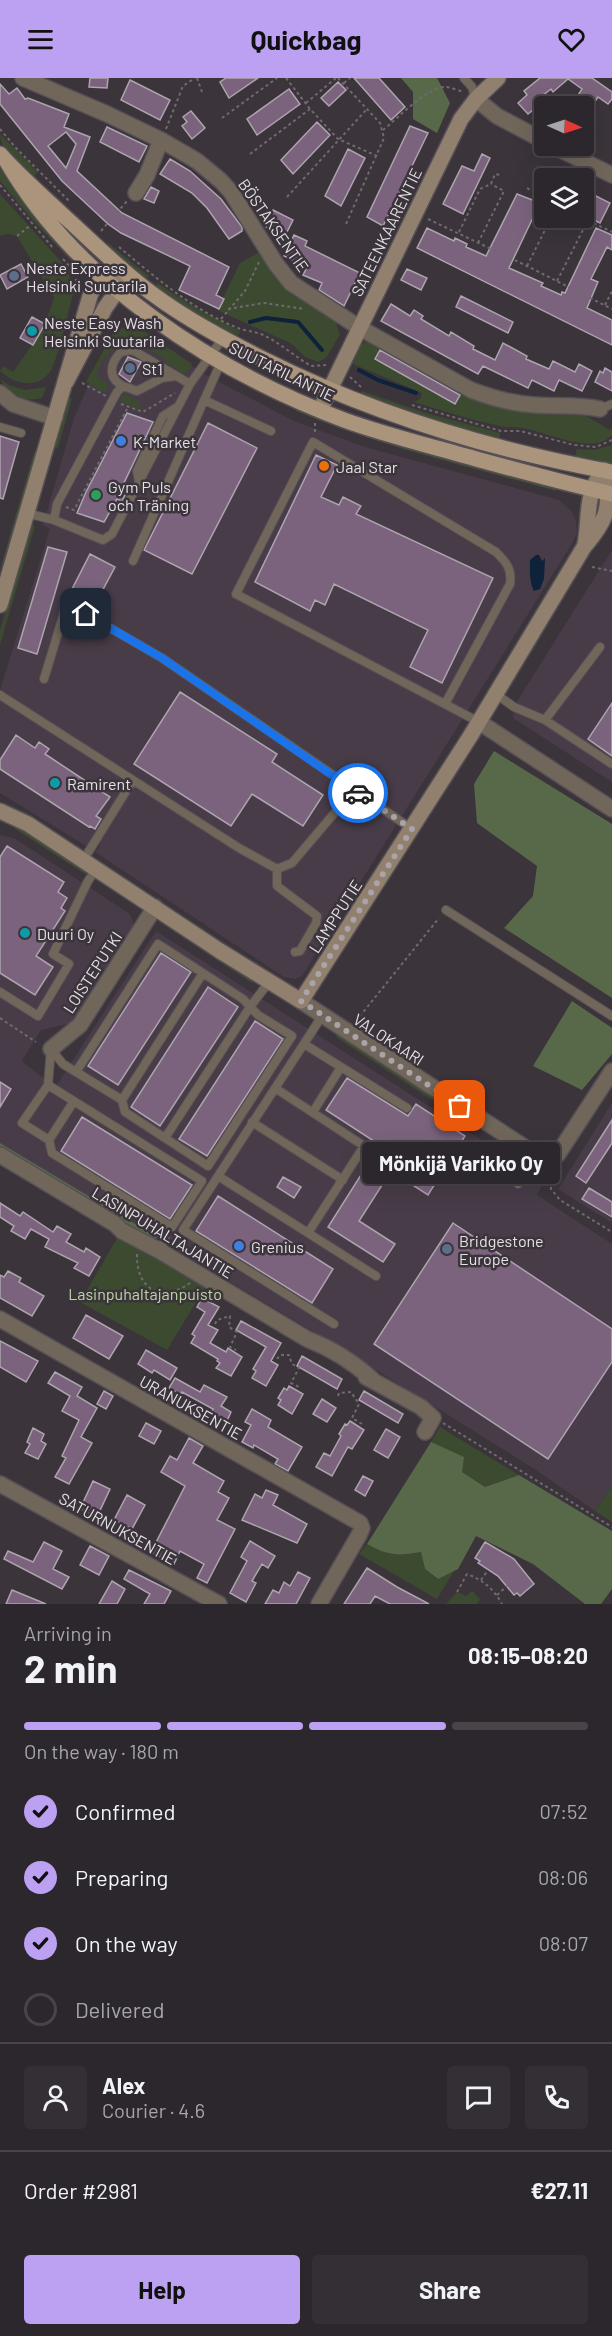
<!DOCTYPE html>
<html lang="en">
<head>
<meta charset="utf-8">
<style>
  body { margin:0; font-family:Barlow,sans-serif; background:#342f34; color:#f1f3f6; height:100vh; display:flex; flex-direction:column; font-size:22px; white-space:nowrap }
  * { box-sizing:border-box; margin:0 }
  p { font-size:20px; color:#a6a5a9 }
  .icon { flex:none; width:33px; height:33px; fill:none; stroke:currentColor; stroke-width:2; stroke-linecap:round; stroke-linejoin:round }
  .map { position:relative; height:1526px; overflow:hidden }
  .sheet { display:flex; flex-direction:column; background:#2c272c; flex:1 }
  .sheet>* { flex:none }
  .needle { width:39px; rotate:93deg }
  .buttons { position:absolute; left:534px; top:18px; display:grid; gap:12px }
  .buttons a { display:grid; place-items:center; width:60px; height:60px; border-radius:6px; background:#2c272c; box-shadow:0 6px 24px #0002,0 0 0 2px #484448; font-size:30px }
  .pin { position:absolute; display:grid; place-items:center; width:51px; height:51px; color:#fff; margin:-26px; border-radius:12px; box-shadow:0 3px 9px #0006 }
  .courier { position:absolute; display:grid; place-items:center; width:60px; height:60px; margin:-30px; border:4px solid #1a73e8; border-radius:50%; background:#fff; color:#222; box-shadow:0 2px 8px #0007 }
  .bubble { position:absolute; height:42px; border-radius:6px; background:#2c272c; box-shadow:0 6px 24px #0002,0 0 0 2px #484448; font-size:20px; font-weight:700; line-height:42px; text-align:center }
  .head em { font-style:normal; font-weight:700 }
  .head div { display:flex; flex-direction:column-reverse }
  .head { display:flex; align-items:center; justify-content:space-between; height:102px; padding:0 24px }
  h1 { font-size:39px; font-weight:700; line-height:45px }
  .bar { display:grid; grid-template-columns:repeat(4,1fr); gap:9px 6px; align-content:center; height:72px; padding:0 24px }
  .bar i { height:8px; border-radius:4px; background:#484448 }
  .bar .current { background:#bca0f2 }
  .bar p { grid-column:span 4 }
  .line { display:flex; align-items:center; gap:15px; padding:0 24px; border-top:2px solid #484448 }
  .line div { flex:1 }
  .round { display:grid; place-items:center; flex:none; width:63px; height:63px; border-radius:6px; background:#342f34 }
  ol { padding:0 24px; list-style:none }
  li { display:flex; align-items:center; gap:18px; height:66px }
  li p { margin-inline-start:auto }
  li .icon { padding:6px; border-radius:50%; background:#bca0f2; color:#111; stroke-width:4 }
  li:last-child { color:#a6a5a9 }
  li i { width:33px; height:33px; border:3px solid #484448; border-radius:50% }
  .button { display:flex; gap:12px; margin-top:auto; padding:12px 24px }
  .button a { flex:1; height:69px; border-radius:6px; background:#bca0f2; color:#111; font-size:24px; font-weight:700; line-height:69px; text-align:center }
  .button a+a { background:#342f34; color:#f1f3f6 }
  header { display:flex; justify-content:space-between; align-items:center; height:78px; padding:0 24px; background:#bca0f2; color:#111; font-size:27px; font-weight:700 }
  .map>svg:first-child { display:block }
  .built { fill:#473c48 }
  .green { fill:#3c4a30 }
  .forest { fill:#58694a }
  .water { fill:#0e233a }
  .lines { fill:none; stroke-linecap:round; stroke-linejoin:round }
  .stream { stroke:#0e233a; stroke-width:4 }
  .building { fill:#7b637e; stroke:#ada4ae; stroke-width:1.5; fill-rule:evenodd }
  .lane-casing { stroke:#565056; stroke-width:10 }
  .street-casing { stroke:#565056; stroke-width:18 }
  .secondary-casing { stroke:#565056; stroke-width:18 }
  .primary-casing { stroke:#565056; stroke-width:18 }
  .path { stroke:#706a70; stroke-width:2; stroke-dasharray:3 3; stroke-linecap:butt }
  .lane { stroke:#71665a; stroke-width:8 }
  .street { stroke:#71665a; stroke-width:15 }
  .secondary { stroke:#91806d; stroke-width:15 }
  .primary { stroke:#aa947c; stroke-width:15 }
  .done { stroke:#aaa4aa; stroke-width:6; stroke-dasharray:0 10.8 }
  .route { stroke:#1a73e8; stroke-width:8 }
  .service-dot { fill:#5c6f8a; stroke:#3b343b; stroke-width:2 }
  .culture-dot { fill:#0f9aa8; stroke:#3b343b; stroke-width:2 }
  .shop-dot { fill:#3f7fe0; stroke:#3b343b; stroke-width:2 }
  .food-dot { fill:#e8710a; stroke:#3b343b; stroke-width:2 }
  .leisure-dot { fill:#2e9e5b; stroke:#3b343b; stroke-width:2 }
  .labels { text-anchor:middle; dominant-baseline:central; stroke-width:5; stroke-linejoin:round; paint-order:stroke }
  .street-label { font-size:16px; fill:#e5e1e6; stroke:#3b343b }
  .poi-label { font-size:16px; fill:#e5e1e6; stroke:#3b343b; text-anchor:start }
  .park-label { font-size:16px; fill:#bbd8a1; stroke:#3b343b }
</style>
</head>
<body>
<header><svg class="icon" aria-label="menu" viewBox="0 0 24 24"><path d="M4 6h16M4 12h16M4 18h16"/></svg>Quickbag<svg class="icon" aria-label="heart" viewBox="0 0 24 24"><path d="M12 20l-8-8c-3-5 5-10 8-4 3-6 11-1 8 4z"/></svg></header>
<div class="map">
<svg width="612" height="1526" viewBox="0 0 612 1526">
  <rect width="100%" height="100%" fill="#3b343b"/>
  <path class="built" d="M120,258L152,264L206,297L294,343L365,369L559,422L572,434L576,443L577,454L573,464L307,890L302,898L295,901L284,899L95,774L100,768L91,761L86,768L0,715V612L50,451L43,447L74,340L94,294Z
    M612,472V704L513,640L514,628Z
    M0,757L14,760L130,836L133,844V850L72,945L41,952L22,983L39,997L57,1007L156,853L544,1102L537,1117L612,1166V1408L595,1433L539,1394L354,1278L0,1066Z
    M612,1025V1145L558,1111Z"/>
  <path class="green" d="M0,56L38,94L34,98C20,90 0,72 0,56Z
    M0,88L38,142L76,180L72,184L35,145L0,103Z
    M0,116L66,189L73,206V216C69,232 57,284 50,294C36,312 14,306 0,293L3,288L13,294C31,270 45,248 54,220L17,158L8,156L0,158Z
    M108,165L149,198L146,202L105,168Z
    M261,173L335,242L340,256L326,280L318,284L305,279L292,266L217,232L240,185Z
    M158,205L194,229L240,253L239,257C214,253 176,224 155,209Z
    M128,247L138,249L192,286L185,297L164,283L165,281L128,261C116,267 97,285 97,298L107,305L108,310L105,315L86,304L113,255Z
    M368,262L379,266L380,271L375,281L455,327L462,314L575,331L610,352L612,350V357C594,378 546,354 523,350C516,348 508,350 500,348C471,342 443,333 414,324L420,321L422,315L353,286L360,268Z
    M0,301L9,307L25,312L46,309L42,320C25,325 7,316 0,301Z
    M362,313L423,334L500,355V360L440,345L361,317Z
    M123,315L139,324L142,333L120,323Z
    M68,319L72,321L58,370L54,369Z
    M298,330L557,410L556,413C468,389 379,368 296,333Z
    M612,367V386L575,379L577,371L594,372Z
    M34,374L38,375L5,489L1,488Z
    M31,447L35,448L0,567V552Z
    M17,748L88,792L85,796L15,751Z
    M171,846L255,901L252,905L169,850Z
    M338,955L479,1047L476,1051L336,959Z
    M120,1155L207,1206L167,1272L80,1224Z
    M440,1349L519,1397L485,1409L462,1394L431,1364Z
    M612,1408V1444L595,1433Z
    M367,1466C388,1478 398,1478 421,1474L425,1491L437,1501L454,1493L437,1521L359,1476Z
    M472,1513L480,1521L477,1526H446L457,1514L466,1518Z"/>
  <path class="forest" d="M401,0H437L450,25L437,55L413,41V14Z
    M494,673L612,746V920L504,850L533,818L537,788L477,745L474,706Z
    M572,923L612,950V976L582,1012L533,988Z
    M0,1065L157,1159L155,1162L0,1071Z
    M431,1364L464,1379L462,1394L485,1409L519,1397L612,1453V1511L601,1526H585L533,1486L476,1458L458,1491L438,1501L425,1491L421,1474C398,1478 388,1478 367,1466Z"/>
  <path class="water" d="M536,477H539L542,483L545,480L544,501L540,511L534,513C529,504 530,492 530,482Z"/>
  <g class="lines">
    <path class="stream" d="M250,244L266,240L298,244L322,272
      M359,292L378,302L416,315"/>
  </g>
  <path class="building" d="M90,0H108L107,10L89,9Z
    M226,0H258L229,20L220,4Z
    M354,0H379L405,29L391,42Z
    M540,0H592L612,14V21L608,26L598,19L589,32L575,22L582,11L568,1L553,14L551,11L536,23L539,27L528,36L518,25L527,17L524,13Z
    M130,2L170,22L160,42L121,22Z
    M338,4L346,12L329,28L321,20Z
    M0,6L9,16L17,10L25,21L28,20L69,36L64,49L90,59L77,93L122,135L229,189L216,217L224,221L219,231L179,212L190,188L121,155L108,146L62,103L0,26ZM66,54L76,66L66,90L48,68Z
    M289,11L300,26L257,57L247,41Z
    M191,33L205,50L192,61L182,48L187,44L183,39Z
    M317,44L330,57L293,96L281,82Z
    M410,48L428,55L383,148L367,139Z
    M107,49L147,68L139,84L100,64Z
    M348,71L365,80L341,128L325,118Z
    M482,76L490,80L463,136L443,126L462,88L474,93Z
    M170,81L190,93L221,121L242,149V153L229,161L207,130L192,115L160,96Z
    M151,109L159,113L154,125L144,121Z
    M584,112L610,125L600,145L584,137Z
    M517,116L540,125L509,190L543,205L541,208L561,217L562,214L565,215L596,150L612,157V172L607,169L591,201L598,204L587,230L612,242V267L417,170L427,150L454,163L455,160L467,166L466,169L486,178Z
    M273,132L293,142L285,158L266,149Z
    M294,157L307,163L305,168L360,195L344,228L319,212L322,205L303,197L307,189L284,178Z
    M21,186L28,199L7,211L0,197Z
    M407,191L427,200L421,212L401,202Z
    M461,218L513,244L508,255L456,229Z
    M391,226L410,238L414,232L423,238L421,241L449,258L451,254L474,268L473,271L495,282L503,265L527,278L526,281L549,291L553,283L575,294L579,286L592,293L582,313L559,302L554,313L532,302L528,310L483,288L478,296L381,243Z
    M32,239L45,246L33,267L20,260Z
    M380,272L460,317L455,326L375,281Z
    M128,279L141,284L130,304L119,296Z
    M605,290L612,294V313L595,304L600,293L603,295Z
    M127,335L153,344L124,405L130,408L122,423L117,421L104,444L77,435L86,414Z
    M208,345L257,370L192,496L144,472Z
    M0,358L19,364L3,421L0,420Z
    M316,377L337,387L321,419L339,427L343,419L361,428L356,436L493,500L442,605L410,589L428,552L334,506L325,527L315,522L310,533L255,504Z
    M48,469L67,474L37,576L18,570Z
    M90,476L115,489L93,530L69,517Z
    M180,614L277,676L272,684L323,717L303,748L252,716L231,748L134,686Z
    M612,625V678L588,661Z
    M16,657L35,670L39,664L49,671L45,676L110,719L96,738L101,741L95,751L90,748L89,749L0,691V682Z
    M7,768L64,804L58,814L67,820L61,830L65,833L36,878L53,889L35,917L0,895V779Z
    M161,875L191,894L118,1007L88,988Z
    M208,909L238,929L160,1048L131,1029Z
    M255,943L283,961L207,1078L179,1061Z
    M347,1000L408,1038L416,1026L465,1058L428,1117L391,1093L359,1143L395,1166L383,1184L328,1149L380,1067L326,1032Z
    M0,1004L11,1011L0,1029Z
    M82,1039L192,1107L170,1141L61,1073Z
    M612,1042V1065L586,1105L576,1098Z
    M283,1099L301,1109L294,1120L277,1109Z
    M589,1110L612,1124V1139L582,1121Z
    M218,1118L333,1191L312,1225L196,1153Z
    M0,1125L20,1138L23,1134L53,1154L57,1148L71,1156L66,1164L84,1174L86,1170L100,1179L89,1198L74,1190L78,1185L45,1169L49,1161L31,1151L25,1161L11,1153L14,1148L0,1139Z
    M453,1145L612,1251V1284L548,1381L374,1266Z
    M8,1193L21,1200L19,1204L44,1218L32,1238L0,1220V1197L4,1199Z
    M202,1220L219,1229L208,1247L218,1252L210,1265L226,1274L228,1270L242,1279L231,1298L216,1290L220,1285L217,1283L218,1281L191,1265L195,1258L192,1256L205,1234L197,1229Z
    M86,1237L123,1258L109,1281L73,1260Z
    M241,1243L281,1265L271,1283L278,1287L266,1308L252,1300L256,1293L253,1291L266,1269L236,1252Z
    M0,1263L38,1283L26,1304L0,1289Z
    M146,1272L177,1290L170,1302L154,1292L152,1295L138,1286Z
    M302,1278L342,1301L337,1311L297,1288Z
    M55,1294L82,1309L77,1318L97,1330L81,1359L92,1365L69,1406L55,1399L66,1380L62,1378L79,1342L62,1333L70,1318L48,1305Z
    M175,1300L200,1314L204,1307L227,1319L221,1328L231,1334L226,1345L210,1336L213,1331L182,1314L180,1317L169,1310Z
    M289,1308L303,1316L292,1336L278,1327L281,1322L278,1320L284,1310L287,1312Z
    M104,1313L113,1318L106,1331L97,1326Z
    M364,1313L403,1336L398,1345L359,1322Z
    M322,1321L336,1330L327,1344L313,1336Z
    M252,1331L271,1342L268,1349L302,1369L288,1393L275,1386L278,1381L254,1367L253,1370L242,1364L251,1347L245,1344Z
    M350,1343L364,1352L352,1371L348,1369L332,1398L316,1389L324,1375L330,1378L341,1358L339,1356L345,1346L347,1347Z
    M146,1345L161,1353L154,1366L139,1358Z
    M33,1350L44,1356L41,1363L46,1366L38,1381L25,1375L30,1366L27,1364Z
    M386,1351L400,1359L388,1380L374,1372Z
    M189,1360L203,1368L193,1385L224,1403L218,1414L229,1420L217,1442L235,1451L207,1505L197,1500L204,1486L180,1473L174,1486L151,1474L185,1408L161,1394L170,1378L177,1382Z
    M363,1398L373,1403L365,1418L355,1412Z
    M93,1403L110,1411L97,1439L80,1431Z
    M266,1412L278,1417L273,1427L307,1446L297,1465L242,1442L255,1416L262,1420Z
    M127,1417L145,1427L132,1451L114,1442Z
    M250,1463L275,1478L268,1490L262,1486L252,1503L256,1505L246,1524L230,1515L247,1483L241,1479Z
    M44,1464L62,1473L53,1491L69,1499L62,1511L4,1481L8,1473L33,1484Z
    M485,1464L514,1481L534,1506L520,1518L517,1515L514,1517L498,1498L478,1485L480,1483L475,1480Z
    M90,1468L109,1478L99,1497L80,1487Z
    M367,1490L397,1509L429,1526H390L375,1518L370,1526H344Z
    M129,1492L171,1513L164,1526H144L150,1516L124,1501Z
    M298,1494L310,1500L296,1526H265L273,1512L279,1515L284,1504L290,1508Z
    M112,1503L125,1511L117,1526H99Z
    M12,1512L46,1526H6Z"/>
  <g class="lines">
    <g class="lane-casing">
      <path id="lane" d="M464,0L472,9L476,21
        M123,308C107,300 110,285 121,274L130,272L136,274L190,306L223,260
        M204,322L271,353
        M600,331L612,326
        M0,349L21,355
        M139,403L137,393L163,338L177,329
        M26,435L54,442L103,462L112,456L190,306
        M54,442L57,426L117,314L123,308L137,313L162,300L176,298
        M133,483L221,284
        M44,601L67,525L162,580L412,751
        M496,616L514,629L545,642L612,686
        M0,617L239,770L277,791L292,785L354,712
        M445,626L510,506C512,491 507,485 496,474L313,364L236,516L479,644
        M545,642L600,569
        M84,781L133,702
        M277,791V808L317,838L316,845L300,873L295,874
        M446,832L612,938
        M0,914L38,938L69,886L53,876L88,803L97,790
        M322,938L183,1152L334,1246
        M304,966L407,1030
        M51,971L63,986L122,1022L125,1034L208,1088L292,958L258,937L243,921L158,866L76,994
        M48,1007L202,1103L172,1149L52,1075L49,1062L22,1045L48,1007L51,971
        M275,1010L364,1068L308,1155
        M122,1022L203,895
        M313,1034L341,989
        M252,1044L343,1102
        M165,1060L250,929L269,904
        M49,1062L74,1023
        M218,1098L376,1198
        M518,1106L536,1077
        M160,1173L165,1160"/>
    </g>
    <g class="street-casing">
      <path id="street" d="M23,0L107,36L161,62L197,83L221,103L231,114L276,186L291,205L360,250L471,312C492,320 513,326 535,327C557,329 578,326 600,331
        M476,21L497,38L544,63
        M553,68L612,97
        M136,115L147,97L161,62
        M0,315L13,326L55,340
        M479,644L612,731
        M301,923L544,1082H552L558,1076L612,993
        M51,971L80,947L155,829
        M0,1077L115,1146L122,1153L160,1173L307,1261C333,1271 352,1283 373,1302
        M0,1241L360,1445L362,1450L359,1457L319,1526
        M366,1299L421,1329L433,1340L425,1354
        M0,1406L219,1526"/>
    </g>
    <g class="secondary-casing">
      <path id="secondary" d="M320,332L461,41L476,21L498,0
        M585,466C589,446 586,420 597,402
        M0,527L90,218L100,195L121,190L119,210L105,230L66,304
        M0,733L28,746L220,873L301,923L471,657L584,469C608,440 612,429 604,392"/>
    </g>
    <g class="primary-casing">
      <path id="primary" d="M0,76C19,98 43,118 65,139C94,165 122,194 154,217C188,242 226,262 263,281C373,336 491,372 612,394
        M7,84C77,205 216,294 344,342C388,358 435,369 480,382C524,394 568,406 612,416"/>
    </g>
    <path class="path" d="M197,0L202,14
      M286,0L310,31L338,61L377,78
      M338,0L380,45L384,60L346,146
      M344,5L350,0
      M306,25L336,0
      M222,40L277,0
      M0,51L16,70L69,123
      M166,51L183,8L195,0
      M383,52C397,41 428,8 446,9C451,9 459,13 464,14
      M250,76L310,31
      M0,107L53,170
      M527,110L544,120
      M287,119L366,32
      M583,140L612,154
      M428,141L527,188L612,231
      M101,153L127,123
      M459,154L480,111L491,106L495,96L501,97
      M17,158L31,147
      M478,165L504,113L491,106
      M119,169C155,199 194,233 238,250C245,253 253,253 261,256C279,264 294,278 311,288L326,287
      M63,181L72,191L79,210
      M527,188L551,140
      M557,203L588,142
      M605,227L612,213
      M228,231L264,225L305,231
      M221,241L245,213L259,184
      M350,299L361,309
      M82,305L106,318
      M121,326L143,334L175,315
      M412,327L501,353H520L574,367L596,369L612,362
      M315,345V356
      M66,429L74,432L127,331
      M592,489L612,493
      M0,940L36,964
      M356,943L439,840
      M551,1103V1111L560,1122L612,1154
      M137,1176C136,1211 161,1226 190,1205
      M215,1246L217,1242L230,1238L229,1249L237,1254L230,1269L236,1272
      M277,1281L280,1277H289L292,1286L299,1290L291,1305L301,1310
      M338,1318L339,1315L351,1314L359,1326L352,1340L362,1346
      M443,1345L612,1449
      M481,1502L488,1492
      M457,1514L467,1496C483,1502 494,1511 502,1526
      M497,1517L507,1508"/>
    <use href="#lane" class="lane"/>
    <use href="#street" class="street"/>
    <use href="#secondary" class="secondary"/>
    <use href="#primary" class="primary"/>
  </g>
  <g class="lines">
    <path class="done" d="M358,715L412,751L301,923L460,1028"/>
    <path class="route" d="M86,536L162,580L358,715"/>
  </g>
  <g class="service-dot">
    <circle cx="14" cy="198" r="6"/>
    <circle cx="130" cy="290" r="6"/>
    <circle cx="447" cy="1171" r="6"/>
  </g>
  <g class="culture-dot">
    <circle cx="32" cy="253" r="6"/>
    <circle cx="55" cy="705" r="6"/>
    <circle cx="25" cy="855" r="6"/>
  </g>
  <g class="shop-dot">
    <circle cx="121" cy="363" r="6"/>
    <circle cx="239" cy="1168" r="6"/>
  </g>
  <circle class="food-dot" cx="324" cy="388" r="6"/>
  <circle class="leisure-dot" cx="96" cy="417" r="6"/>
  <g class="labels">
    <g class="street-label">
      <text transform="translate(274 147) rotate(55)">BÖSTAKSENTIE</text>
      <text transform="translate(386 154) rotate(-64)">SATEENKAARENTIE</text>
      <text transform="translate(282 293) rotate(26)">SUUTARILANTIE</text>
      <text transform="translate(335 838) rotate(-57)">LAMPPUTIE</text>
      <text transform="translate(92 894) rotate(-57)">LOISTEPUTKI</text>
      <text transform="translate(389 961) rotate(33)">VALOKAARI</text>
      <text transform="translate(163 1154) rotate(31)">LASINPUHALTAJANTIE</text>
      <text transform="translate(191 1329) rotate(29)">URANUKSENTIE</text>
      <text transform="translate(118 1450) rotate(29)">SATURNUKSENTIE</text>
    </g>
    <g class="poi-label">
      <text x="26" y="189">Neste Express<tspan x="26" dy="18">Helsinki Suutarila</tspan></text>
      <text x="44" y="244">Neste Easy Wash<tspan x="44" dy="18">Helsinki Suutarila</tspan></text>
      <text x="142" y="290">St1</text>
      <text x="133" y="363">K-Market</text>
      <text x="336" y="388">Jaal Star</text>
      <text x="108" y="408">Gym Puls<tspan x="108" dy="18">och Träning</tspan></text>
      <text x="67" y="705">Ramirent</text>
      <text x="37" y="855">Duuri Oy</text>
      <text x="459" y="1162">Bridgestone<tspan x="459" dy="18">Europe</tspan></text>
      <text x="251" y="1168">Grenius</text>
    </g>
    <g class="park-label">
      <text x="145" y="1215">Lasinpuhaltajanpuisto</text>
    </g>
  </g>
</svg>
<div class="buttons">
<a><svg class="needle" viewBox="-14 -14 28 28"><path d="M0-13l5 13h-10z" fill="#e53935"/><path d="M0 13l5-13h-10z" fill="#a6a5a9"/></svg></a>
<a><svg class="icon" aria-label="layers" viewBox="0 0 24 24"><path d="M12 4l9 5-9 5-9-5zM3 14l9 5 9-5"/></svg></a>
</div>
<div class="pin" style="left:460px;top:1028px;background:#ea580c"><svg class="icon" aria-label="bag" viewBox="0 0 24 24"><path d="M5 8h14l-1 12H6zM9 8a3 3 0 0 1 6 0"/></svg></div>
<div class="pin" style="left:86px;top:536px;background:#1f2937"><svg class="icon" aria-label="home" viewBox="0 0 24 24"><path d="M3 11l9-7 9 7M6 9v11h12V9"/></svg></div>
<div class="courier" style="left:358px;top:715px"><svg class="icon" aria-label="car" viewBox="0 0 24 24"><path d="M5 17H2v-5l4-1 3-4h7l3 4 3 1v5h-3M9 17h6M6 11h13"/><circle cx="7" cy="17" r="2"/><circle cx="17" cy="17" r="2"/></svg></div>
<div class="bubble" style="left:362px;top:1064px;width:198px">Mönkijä Varikko Oy</div>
</div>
<section class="sheet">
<div class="head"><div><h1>2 min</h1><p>Arriving in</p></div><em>08:15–08:20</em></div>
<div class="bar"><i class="current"></i><i class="current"></i><i class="current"></i><i></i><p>On the way · 180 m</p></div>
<ol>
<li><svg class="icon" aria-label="check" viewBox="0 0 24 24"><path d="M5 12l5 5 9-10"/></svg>Confirmed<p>07:52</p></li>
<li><svg class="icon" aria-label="check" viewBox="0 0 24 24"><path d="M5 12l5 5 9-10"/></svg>Preparing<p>08:06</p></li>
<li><svg class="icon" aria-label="check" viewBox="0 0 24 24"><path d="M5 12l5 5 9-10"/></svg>On the way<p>08:07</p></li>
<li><i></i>Delivered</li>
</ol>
<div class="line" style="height:108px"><a class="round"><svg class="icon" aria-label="person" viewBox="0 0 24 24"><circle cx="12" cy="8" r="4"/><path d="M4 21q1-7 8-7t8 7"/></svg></a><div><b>Alex</b><p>Courier · 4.6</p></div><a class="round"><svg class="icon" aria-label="chat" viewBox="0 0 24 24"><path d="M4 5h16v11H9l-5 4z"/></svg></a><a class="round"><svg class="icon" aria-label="phone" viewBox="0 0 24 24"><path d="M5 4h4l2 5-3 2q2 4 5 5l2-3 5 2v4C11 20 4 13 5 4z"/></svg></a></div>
<div class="line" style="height:78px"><div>Order #2981</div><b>€27.11</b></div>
<div class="button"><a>Help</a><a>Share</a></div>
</section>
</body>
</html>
